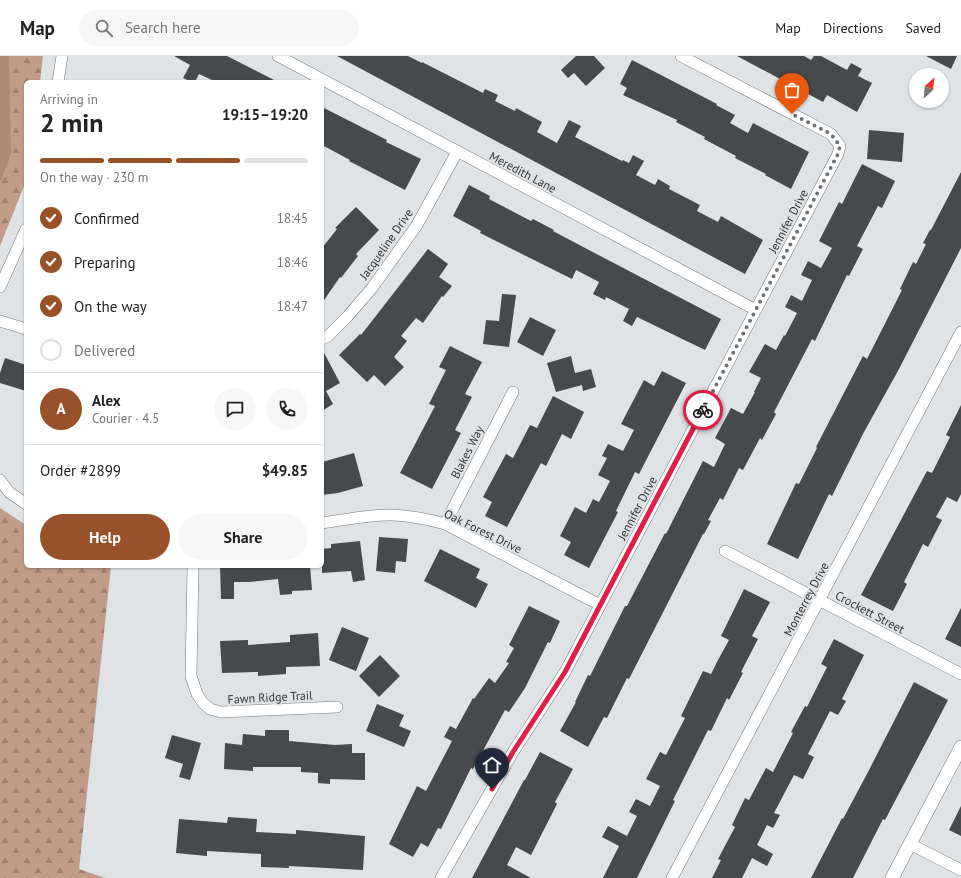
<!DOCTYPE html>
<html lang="en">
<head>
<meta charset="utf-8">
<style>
  body { margin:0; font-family:"PT Sans",sans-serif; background:#f6f6f6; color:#222; height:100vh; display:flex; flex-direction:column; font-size:15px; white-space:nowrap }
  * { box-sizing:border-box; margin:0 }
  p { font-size:13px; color:#767676 }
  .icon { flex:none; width:22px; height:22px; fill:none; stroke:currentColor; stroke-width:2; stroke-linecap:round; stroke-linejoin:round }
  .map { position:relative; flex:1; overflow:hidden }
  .details { position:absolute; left:24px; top:24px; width:300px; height:488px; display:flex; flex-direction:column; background:#fff; border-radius:6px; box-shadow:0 1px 3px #0004 }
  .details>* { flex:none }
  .needle { width:26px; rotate:27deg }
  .tools { position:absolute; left:909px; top:12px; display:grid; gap:8px }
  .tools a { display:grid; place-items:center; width:40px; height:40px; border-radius:50%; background:#fff; box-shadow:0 1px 3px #0004; font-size:20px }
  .pin { position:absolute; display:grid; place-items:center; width:34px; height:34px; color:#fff; margin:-41px -17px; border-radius:50% 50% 50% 0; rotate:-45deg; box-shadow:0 0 4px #0007 }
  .pin .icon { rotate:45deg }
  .courier { position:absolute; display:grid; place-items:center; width:40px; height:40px; margin:-20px; border:3px solid #e11d48; border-radius:50%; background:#fff; color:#222; box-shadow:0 1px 5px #0007 }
  .overview em { font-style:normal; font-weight:800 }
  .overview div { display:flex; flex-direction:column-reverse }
  .overview { display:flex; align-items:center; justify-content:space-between; height:68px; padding:0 16px }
  h1 { font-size:26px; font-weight:800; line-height:30px }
  .bar { display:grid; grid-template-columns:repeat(4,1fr); gap:6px 4px; align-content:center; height:48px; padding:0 16px }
  .bar i { height:5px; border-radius:3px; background:#e0e0e0 }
  .bar .current { background:#98522a }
  .bar p { grid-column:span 4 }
  .line { display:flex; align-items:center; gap:10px; padding:0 16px; border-top:1px solid #e0e0e0 }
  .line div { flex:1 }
  .round { display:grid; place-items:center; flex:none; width:42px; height:42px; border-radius:21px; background:#f6f6f6 }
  ol { padding:0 16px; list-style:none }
  li { display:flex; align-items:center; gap:12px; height:44px }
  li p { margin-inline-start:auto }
  li .icon { padding:4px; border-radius:50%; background:#98522a; color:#fff; stroke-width:4 }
  li:last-child { color:#767676 }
  li i { width:22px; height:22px; border:2px solid #e0e0e0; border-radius:50% }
  .cta { display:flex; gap:8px; margin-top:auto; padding:8px 16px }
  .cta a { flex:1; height:46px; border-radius:24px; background:#98522a; color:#fff; font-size:16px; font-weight:800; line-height:46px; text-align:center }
  .cta a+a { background:#f6f6f6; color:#222 }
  header { display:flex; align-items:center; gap:24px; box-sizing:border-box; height:56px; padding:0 20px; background:#fff; border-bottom:1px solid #e0e0e0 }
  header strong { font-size:19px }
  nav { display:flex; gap:22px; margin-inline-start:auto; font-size:14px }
  .search { width:280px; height:36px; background:#f6f6f6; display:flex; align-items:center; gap:10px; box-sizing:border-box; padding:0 14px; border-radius:22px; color:#767676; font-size:15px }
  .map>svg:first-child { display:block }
  .forest { fill:url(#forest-firs) }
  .water { fill:#ad8a78 }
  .building { fill:#464a4c }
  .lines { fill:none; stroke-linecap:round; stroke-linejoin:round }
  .minor-casing { stroke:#73777a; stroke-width:12 }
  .tertiary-casing { stroke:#73777a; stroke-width:14 }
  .minor { stroke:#fff; stroke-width:11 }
  .tertiary { stroke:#fff; stroke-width:13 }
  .done { stroke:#6f7173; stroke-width:4; stroke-dasharray:0 7.2 }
  .route { stroke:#e11d48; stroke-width:5 }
  .labels { text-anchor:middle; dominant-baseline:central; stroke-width:4; stroke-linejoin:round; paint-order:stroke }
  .street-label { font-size:12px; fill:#323335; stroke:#dfe3e6 }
</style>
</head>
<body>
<header>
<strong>Map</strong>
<div class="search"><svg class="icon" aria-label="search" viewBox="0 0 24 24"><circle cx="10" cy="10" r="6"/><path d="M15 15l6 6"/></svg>Search here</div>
<nav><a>Map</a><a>Directions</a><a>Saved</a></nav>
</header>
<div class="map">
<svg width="961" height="822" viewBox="0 0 961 822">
  <defs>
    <pattern id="forest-firs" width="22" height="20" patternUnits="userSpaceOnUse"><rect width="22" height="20" fill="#c09c89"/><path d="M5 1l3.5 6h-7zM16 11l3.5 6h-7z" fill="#9d8071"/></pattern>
  </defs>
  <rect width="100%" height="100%" fill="#dfe3e6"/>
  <path class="forest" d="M0,0H43L40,26H26V125L0,190Z
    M0,452L26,469V510H111L79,813L105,822H0Z"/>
  <path class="water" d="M0,0H9L11,98L0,126Z"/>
  <path class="building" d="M174,0H227L278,26H216L199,18L195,26H192L183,22L190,9Z
    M337,0H408L422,7V6L483,37L485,33L498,39L495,45L515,55L516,52L542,66L537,76L557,87L569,64L581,70L575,81L622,105L623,104L629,107L633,99L644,105L636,119L655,129L658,123L670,130L669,133L700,149L697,155L718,166L721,160L763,184L745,218Z
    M576,0H594L605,12L586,30L574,17L568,22L561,14Z
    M737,0H804L811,4L814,0H821L847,14L851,7L862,13L858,20L872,27L857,56L827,39L823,46Z
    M926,0H957L951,13Z
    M632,4L717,48L716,49L735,59L730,67L748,77L753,67L809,96L791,133L765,119L766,118L735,102L736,100L704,83L705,81L676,66L677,64L623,39L627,32L620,28Z
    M322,51L387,84L386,86L421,103L405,134L349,105L350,104L322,89Z
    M869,74L904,77L902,106L867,103Z
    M862,108L895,125L882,152L878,150L857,190L863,193L849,220L847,219L815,285L812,283L774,356L776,358L762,384L760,382L743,414L739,412L723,444L720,442L708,464L711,465L704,478H703L629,623L627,622L607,662L604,661L588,691L560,675L576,646H575L588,619L590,620L625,550H627L665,477L666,478L703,405L714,411L725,388L715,382L731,352L743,358L755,336H754L761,322L749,316L765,288L776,294L784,279L785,280L797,257L785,251L791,239L802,245L812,224L801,219L808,205L821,212L832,192L819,185L839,146L842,148Z
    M961,116V192L899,313L864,376L832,440L829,438L798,503L767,488L796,427L799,428L817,392L816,391L863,300L867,303L902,234L900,233L913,206L916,208L926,188L923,187L930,174H931Z
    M469,129L490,140L489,143L531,165L533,163L554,174L553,175L587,193L721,263L705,294L637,261L632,270L623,265L629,253L606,241L605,244L593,238L599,226L576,214L572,223L480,177L481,175L453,160Z
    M356,151L379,174L356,198L358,200L341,222L340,221L322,247V192L337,173L335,172Z
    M428,193L448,208L439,221L452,230L443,241L442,240L423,267L416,262L401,280L407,285L394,301L404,311L385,330L374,319L367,326L339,299L360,278L361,279Z
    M502,238L516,239L509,291L483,288L486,264L499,265Z
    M530,261L556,274L543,300L517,286Z
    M450,290L482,306L465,338L472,341L455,374L461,377L432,433L400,417L435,350L429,348L446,314L439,311Z
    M322,293L340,327L326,335L333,348L322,355Z
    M571,300L575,317L591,313L596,331L583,335L582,329L556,336L547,307Z
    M5,302L26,309V335L0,327V317Z
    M662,315L686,327L639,418L635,416L616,455L618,456L589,512L564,499L571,486L560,480L575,451L586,457L593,443L599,446L610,425L598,419L607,402L602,400L608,388L623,395L634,374L621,368L644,324L654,330Z
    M553,340L584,356L571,383L562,378L546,410L541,407L507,471L485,460L492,446L483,441L506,398L513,402L530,369L537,372Z
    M961,349V438L957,446L947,441L936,461L942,464L928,491L923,488L904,526L907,528L893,555L861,539L927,415L932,417L950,381L946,379Z
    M354,397L363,430L338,437L322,439V406Z
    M379,481L408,483L406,506L396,505L395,517L376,515Z
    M360,485L365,524L353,526L351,515L322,517V493L331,492V488Z
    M440,493L480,513L476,522L488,528L476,552L424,525Z
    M220,510H310L312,534L292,535V538L280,539L278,523L249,526H234V543H221Z
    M744,533L770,546L752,580L758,583L741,616L743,617L729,644L727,642L711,675L708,674L673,744L675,745L637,822H603L619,790L602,781L608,770L627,780L637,760L629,756L636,743L650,750L660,730L646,723L660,696L666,699L685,662L681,660L703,615L711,618L718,604L729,584L721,580Z
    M529,550L560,565L550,587L548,586L525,632L509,656L505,654L473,713L471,712L441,773L438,772L428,791L421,787L413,801L389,788L417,730L426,735L452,685L444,681L450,670L456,673L473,642L474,643L489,622L495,627L509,607L506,606L514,592L509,589Z
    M961,552V591L945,583Z
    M342,571L369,582L356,615L329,604Z
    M318,577L320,610L286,611V618L258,620V616L222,617L220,585L248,584V589L290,586V579Z
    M834,583L864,599L842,643L846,645L838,659L830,655L808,698L814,701L803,723L794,719L774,757L780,759L773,772L767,769L757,789L773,798L767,810L752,802L742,822H712L721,804L718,803L735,771L732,769L745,742L749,744L766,712L773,716L793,677L791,676L805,650L807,651L827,611L821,608Z
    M380,599L400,620L379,641L359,620Z
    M914,626L948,644L933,673L885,764L883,763L853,822H811L842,762L843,763L868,716Z
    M377,648L404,659L399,670L411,675L404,691L366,675Z
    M265,674H289V685L335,689L352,688V697H365V724L330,723V728L318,727V717L301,716V711H253V715L224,713L225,687L242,689L243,678L265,680Z
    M172,679L201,687L190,724L179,721L183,708L165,702Z
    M540,696L573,713L555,746L557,748L531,799L516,791L507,809L531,822H472L524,724H525Z
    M961,750V780L949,774Z
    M228,761L257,763L256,776L296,778V774L365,780L363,814L289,810V812L261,811V798L207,795V800L176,797L179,763L227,767Z"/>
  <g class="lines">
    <g class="minor-casing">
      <path id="minor" d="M278,0L756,254
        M58,26L62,0
        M0,231L26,173
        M0,265L26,273
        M322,283L328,280L348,260L372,232L417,169L457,96
        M0,424L9,436L26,448
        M322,467C345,464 370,458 393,459C411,460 428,463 445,468L600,549
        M445,468L513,336
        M725,495L961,618
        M193,510L191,620L197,638L203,647L210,653L221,656L337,651
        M910,788L961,814
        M441,822L513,696L565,616L838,98L840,90L831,78L681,0
        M672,822L961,276"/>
    </g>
    <g class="tertiary-casing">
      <path id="tertiary" d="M892,822L961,691"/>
    </g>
    <use href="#minor" class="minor"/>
    <use href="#tertiary" class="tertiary"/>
  </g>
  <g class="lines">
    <path class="done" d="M703,354L838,98L840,90L831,78L792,58"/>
    <path class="route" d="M492,733L513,696L565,616L703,354"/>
  </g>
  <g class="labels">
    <g class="street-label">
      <text transform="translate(523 116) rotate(28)">Meredith Lane</text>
      <text transform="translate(788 165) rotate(-62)">Jennifer Drive</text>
      <text transform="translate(386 188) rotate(-55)">Jacqueline Drive</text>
      <text transform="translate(467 396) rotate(-63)">Blakes Way</text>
      <text transform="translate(637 452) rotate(-62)">Jennifer Drive</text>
      <text transform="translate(483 475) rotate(26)">Oak Forest Drive</text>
      <text transform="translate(806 543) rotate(-62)">Monterrey Drive</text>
      <text transform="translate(870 556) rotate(28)">Crockett Street</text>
      <text transform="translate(270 641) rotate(-3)">Fawn Ridge Trail</text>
    </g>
  </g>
</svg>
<div class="tools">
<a><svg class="needle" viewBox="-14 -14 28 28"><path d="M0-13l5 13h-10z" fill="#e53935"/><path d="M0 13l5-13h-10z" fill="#767676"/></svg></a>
</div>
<div class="pin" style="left:792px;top:58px;background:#ea580c"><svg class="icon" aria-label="bag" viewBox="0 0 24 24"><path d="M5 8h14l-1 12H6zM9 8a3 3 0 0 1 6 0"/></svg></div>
<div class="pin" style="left:492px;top:733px;background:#1f2937"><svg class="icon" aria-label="home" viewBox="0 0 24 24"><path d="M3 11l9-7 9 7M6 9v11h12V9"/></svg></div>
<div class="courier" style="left:703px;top:354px"><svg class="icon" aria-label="bike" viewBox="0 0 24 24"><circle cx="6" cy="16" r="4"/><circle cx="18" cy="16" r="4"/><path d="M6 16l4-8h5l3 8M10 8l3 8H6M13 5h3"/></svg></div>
<section class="details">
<div class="overview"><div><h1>2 min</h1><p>Arriving in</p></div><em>19:15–19:20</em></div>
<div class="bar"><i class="current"></i><i class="current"></i><i class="current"></i><i></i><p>On the way · 230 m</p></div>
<ol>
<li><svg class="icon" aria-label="check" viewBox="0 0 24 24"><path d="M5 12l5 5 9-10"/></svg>Confirmed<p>18:45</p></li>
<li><svg class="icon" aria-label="check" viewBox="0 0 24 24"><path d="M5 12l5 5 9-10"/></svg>Preparing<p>18:46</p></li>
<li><svg class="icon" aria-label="check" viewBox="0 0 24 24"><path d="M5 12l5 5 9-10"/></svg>On the way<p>18:47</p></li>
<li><i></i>Delivered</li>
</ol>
<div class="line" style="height:72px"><b class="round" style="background:#98522a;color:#fff">A</b><div><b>Alex</b><p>Courier · 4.5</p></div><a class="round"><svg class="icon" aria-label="chat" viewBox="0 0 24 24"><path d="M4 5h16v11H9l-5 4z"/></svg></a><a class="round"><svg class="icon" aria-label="phone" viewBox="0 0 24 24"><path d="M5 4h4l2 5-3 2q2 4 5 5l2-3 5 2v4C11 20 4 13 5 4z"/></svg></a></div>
<div class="line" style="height:52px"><div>Order #2899</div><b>$49.85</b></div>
<div class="cta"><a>Help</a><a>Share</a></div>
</section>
</div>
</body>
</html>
